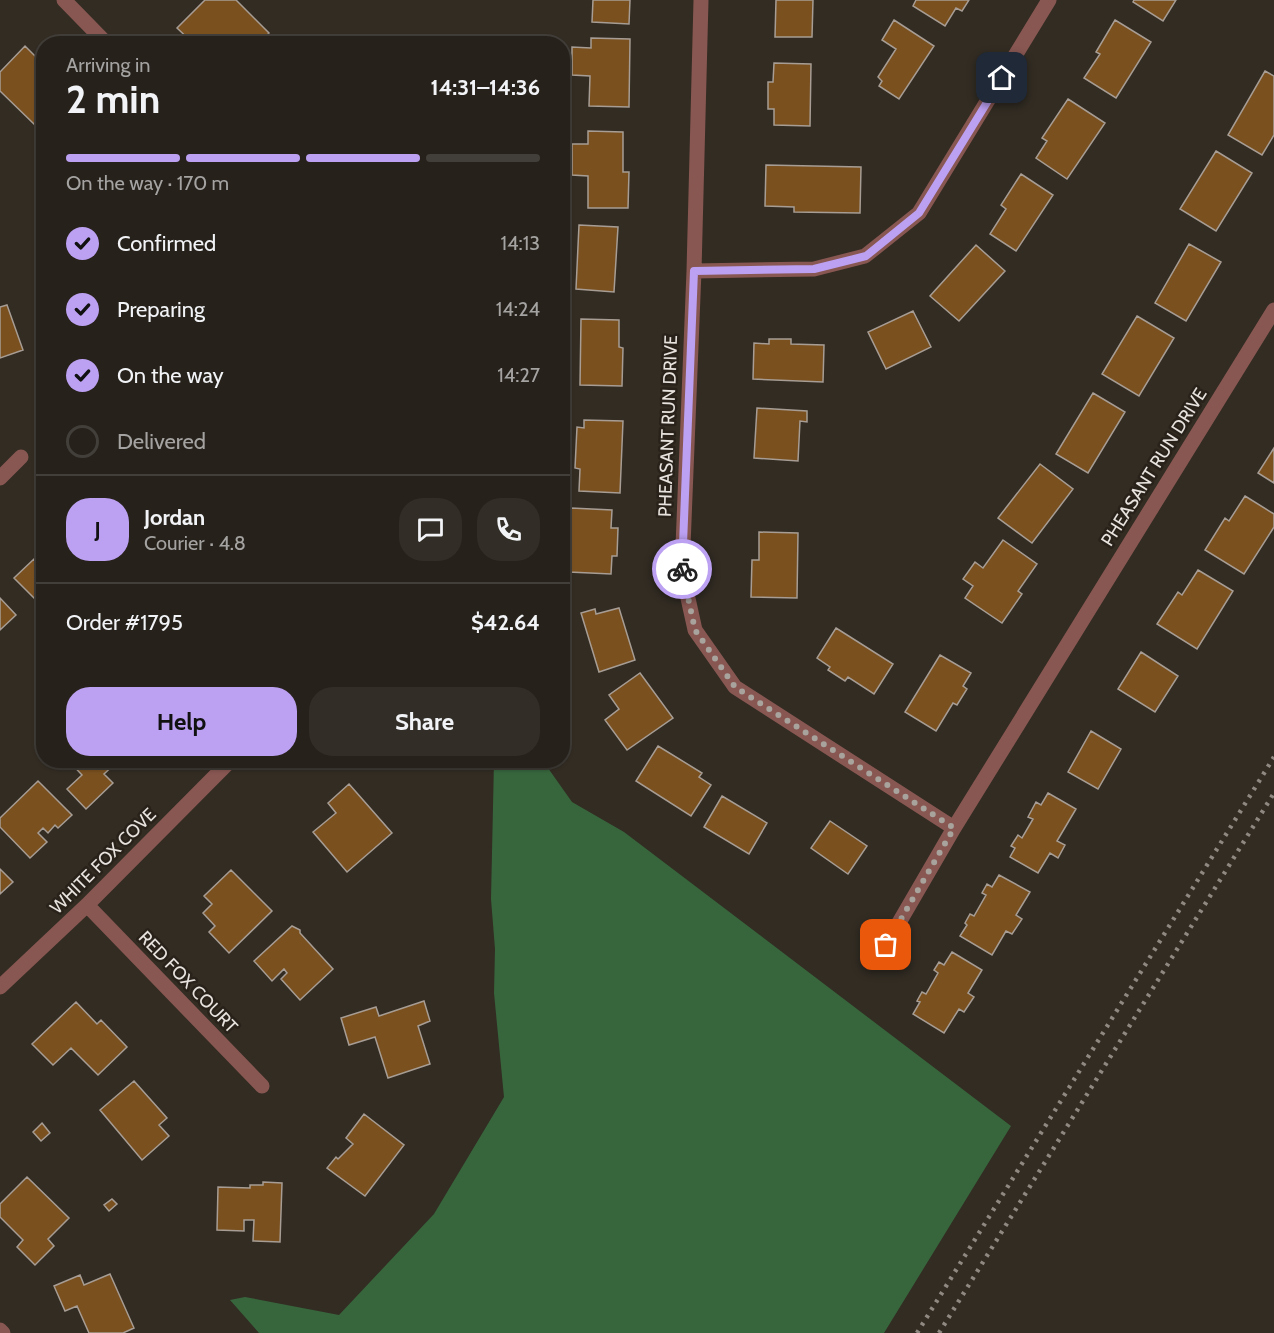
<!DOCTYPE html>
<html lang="en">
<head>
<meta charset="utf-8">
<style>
  body { margin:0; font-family:Cabin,sans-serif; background:#322e27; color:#f1f3f6; height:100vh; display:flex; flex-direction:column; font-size:22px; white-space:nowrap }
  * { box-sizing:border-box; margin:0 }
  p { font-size:20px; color:#a4a3a2 }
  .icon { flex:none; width:33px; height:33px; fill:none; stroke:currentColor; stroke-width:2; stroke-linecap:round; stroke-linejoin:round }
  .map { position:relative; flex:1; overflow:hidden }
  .sheet { position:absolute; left:36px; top:36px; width:534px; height:732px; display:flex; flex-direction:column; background:#26211a; border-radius:24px; box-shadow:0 2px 4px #0004,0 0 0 2px #423e39 }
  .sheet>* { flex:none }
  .pin { position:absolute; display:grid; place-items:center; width:51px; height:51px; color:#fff; margin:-26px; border-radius:12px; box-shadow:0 3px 9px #0006 }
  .courier { position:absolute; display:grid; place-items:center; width:60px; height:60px; margin:-30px; border:4px solid #bca0f2; border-radius:50%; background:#fff; color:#222; box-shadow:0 2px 8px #0007 }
  .summary em { font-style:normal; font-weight:700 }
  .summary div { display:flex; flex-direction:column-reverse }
  .summary { display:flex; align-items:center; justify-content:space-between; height:102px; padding:0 30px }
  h1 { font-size:39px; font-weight:700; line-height:45px }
  .bar { display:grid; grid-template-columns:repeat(4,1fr); gap:9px 6px; align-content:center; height:72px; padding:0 30px }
  .bar i { height:8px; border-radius:4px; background:#423e39 }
  .bar .selected { background:#bca0f2 }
  .bar p { grid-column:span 4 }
  .line { display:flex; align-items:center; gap:15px; padding:0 30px; border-top:2px solid #423e39 }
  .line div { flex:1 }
  .round { display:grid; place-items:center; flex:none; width:63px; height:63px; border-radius:24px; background:#322e27 }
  ol { padding:0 30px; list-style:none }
  li { display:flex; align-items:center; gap:18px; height:66px }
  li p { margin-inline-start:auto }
  li .icon { padding:6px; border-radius:50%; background:#bca0f2; color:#111; stroke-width:4 }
  li:last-child { color:#a4a3a2 }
  li i { width:33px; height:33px; border:3px solid #423e39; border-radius:50% }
  .button { display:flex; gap:12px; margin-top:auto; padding:12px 30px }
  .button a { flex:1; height:69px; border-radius:24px; background:#bca0f2; color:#111; font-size:24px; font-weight:700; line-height:69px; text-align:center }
  .button a+a { background:#322e27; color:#f1f3f6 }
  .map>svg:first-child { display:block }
  .forest { fill:#37663c }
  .building { fill:#7a501f; stroke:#a79d94; stroke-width:1.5 }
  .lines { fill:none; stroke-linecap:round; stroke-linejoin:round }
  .street { stroke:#885752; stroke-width:15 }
  .rail { stroke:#8f8982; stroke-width:4.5; stroke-dasharray:3 6; stroke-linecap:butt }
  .done { stroke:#a8a39d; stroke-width:6; stroke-dasharray:0 10.8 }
  .route { stroke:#bca0f2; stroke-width:8 }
  .labels { text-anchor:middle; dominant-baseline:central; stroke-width:5; stroke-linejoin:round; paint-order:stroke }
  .street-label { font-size:18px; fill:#e8e3de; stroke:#28221a }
</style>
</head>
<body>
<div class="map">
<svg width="1274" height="1333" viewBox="0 0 1274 1333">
  <rect width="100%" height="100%" fill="#322c23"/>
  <path class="forest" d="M494,761H543L572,802L624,832L1011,1126L884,1333H259L230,1300L245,1297L339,1315L434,1214L504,1097L494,993L495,949L491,899Z"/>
  <path class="building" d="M205,0H236L269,33L258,44H206L204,41L201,44H194L177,28Z
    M593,0H630L629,24L592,22Z
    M776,0H813L812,37H775Z
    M916,0H969L962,11L956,8L945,26L913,6Z
    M1134,0H1176L1163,21L1133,2Z
    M894,20L934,46L899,99L879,86L882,81L878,77L896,49L882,40Z
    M1115,20L1151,42L1116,98L1084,78L1100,54L1096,52Z
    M591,38L630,39L629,107L589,106L590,76L572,75V47L591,48Z
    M25,46L44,65V68L37,74L44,80V117L35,125L0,91V72Z
    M774,63L811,64L810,126L774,125V109H768V82H773Z
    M1265,71L1274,76V135L1262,155L1228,135Z
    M1068,99L1105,123L1067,179L1036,158L1047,141L1042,138Z
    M588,131L623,132V172H629L628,208H588V176L572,175V144H588Z
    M1216,151L1252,173L1216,231L1180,209Z
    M766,165L861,167L860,213L794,212V207L765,206Z
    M1021,174L1053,195L1016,251L990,234L1006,209L1001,205Z
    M579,225L618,227L614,292L576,289Z
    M1189,244L1221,262L1186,321L1155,303Z
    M976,245L1005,271L959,321L930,296Z
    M7,305L23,350L0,358V307Z
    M913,311L931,347L886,369L868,332Z
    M1137,316L1174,338L1139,396L1102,374Z
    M581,319L619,320V347L623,348L622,386L580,385Z
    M769,339H791V344L824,345L823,382L753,379L754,343L769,344Z
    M1093,393L1125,412L1088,473L1056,454Z
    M757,408L807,411V422L800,421L798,461L754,458Z
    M584,420L623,421L620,493L579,491L580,469L575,468L577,427L584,428Z
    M1274,448V483L1258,473Z
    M1040,464L1073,489L1032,543L998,518Z
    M1245,496L1274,514V527L1244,574L1205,550L1225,518L1229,521Z
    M571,508L612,510L611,528H618L617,556H612L611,574L569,572Z
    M759,532L798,533L797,598L751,597L752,560H759Z
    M1003,540L1037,564L1018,591L1022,594L1002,623L965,598L973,586L963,579L975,562L983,568Z
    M34,559L44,569V591L35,599L14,578Z
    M1198,570L1233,591L1197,649L1157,624L1178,592L1182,595Z
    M0,598L16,615L0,630Z
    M619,608L635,660L599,672L581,613L595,609L596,614Z
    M836,628L893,664L874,694L848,677L845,681L828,670L830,667L817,658Z
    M1141,652L1178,676L1155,712L1118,689Z
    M940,655L971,673L963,686L967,689L957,705L953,703L936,731L905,712Z
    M640,673L673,718L627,750L605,720L619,709L609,695Z
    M1091,731L1121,749L1098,789L1068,772Z
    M658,746L702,773L699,777L711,785L691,816L636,781Z
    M68,760H119L104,774L113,783L86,809L67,789L82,775Z
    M38,781L72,815L58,828L55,825L48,833L43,828L38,833L47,842L30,858L0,827V818Z
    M349,784L392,833L347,872L313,832L336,813L328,803Z
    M1048,793L1076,809L1057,841L1065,845L1058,858L1050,853L1038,873L1010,857L1015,848L1011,846L1018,835L1022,838L1033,819L1028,817L1036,802L1041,805Z
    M722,796L767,823L749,854L704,827Z
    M830,821L867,846L848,874L811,848Z
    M0,869L13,882L0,894Z
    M231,870L272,911L229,953L209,932L215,926L203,913L212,904L204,896Z
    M999,875L1030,892L1016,915L1022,919L1012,934L1006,931L992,955L960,936L967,925L965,923L970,914L974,916L986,895L982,893L987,884L992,887Z
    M292,926L300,930V933L333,969L300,1000L281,979L287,973L284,969L272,981L254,961Z
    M952,952L982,970L968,993L974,997L964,1012L959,1009L944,1033L913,1014L920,1002L917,1001L922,992L926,994L938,973L934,970L939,962L944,965Z
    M424,1001L430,1021L418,1026L430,1064L388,1078L375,1037L349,1045L341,1018L376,1007L379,1016Z
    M76,1002L97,1024L101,1020L127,1047L98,1075L71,1048L53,1065L32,1044Z
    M134,1081L167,1118L159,1125L169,1136L142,1160L100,1110Z
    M364,1114L404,1145L365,1196L327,1168L336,1157L338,1159L353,1144L346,1138Z
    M42,1123L50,1133L41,1141L33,1132Z
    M27,1177L69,1218L48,1239L54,1246L35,1265L17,1247L23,1240L0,1217V1204Z
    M263,1182L282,1183L280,1242L253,1241L254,1220H244V1231L217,1230L218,1187L250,1188V1185H263Z
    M112,1199L117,1204L109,1211L104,1205Z
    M110,1274L134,1328L123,1333H89L77,1306L65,1311L54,1286L80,1275L84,1285Z"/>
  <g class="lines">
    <path class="street" d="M64,0L107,44
      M701,0L694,271L682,571L695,630L735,687L954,828
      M694,271L814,269L865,256L919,213L1049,0
      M0,478L21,457
      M87,905L262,1086
      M886,945L954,828L1274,310
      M0,987L87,905L231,760
      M0,1330L3,1333"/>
    <path class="rail" d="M917,1333L1274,757
      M939,1333L1274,793"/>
  </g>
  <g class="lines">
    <path class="done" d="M682,569L695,630L735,687L954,828L886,945"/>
    <path class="route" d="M682,569L694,271L814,269L866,256L919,213L1002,78"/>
  </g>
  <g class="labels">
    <g class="street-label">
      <text transform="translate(668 426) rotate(-88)">PHEASANT RUN DRIVE</text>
      <text transform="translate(1154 467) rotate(-58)">PHEASANT RUN DRIVE</text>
      <text transform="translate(103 861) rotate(-45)">WHITE FOX COVE</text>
      <text transform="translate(188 982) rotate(46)">RED FOX COURT</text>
    </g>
  </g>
</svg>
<div class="pin" style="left:886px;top:945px;background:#ea580c"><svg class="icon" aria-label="bag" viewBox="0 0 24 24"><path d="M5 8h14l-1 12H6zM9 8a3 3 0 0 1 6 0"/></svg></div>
<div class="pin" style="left:1002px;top:78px;background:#1f2937"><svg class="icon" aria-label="home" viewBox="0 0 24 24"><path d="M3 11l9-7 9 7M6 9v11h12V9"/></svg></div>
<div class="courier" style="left:682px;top:569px"><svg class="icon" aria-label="bike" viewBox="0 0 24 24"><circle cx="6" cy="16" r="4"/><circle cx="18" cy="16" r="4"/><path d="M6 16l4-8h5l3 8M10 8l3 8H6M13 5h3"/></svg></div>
<section class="sheet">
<div class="summary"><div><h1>2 min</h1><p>Arriving in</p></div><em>14:31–14:36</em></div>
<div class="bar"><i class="selected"></i><i class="selected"></i><i class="selected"></i><i></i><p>On the way · 170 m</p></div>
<ol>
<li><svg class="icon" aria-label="check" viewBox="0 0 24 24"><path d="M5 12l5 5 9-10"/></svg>Confirmed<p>14:13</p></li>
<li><svg class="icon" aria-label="check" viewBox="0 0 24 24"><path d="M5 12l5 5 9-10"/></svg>Preparing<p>14:24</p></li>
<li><svg class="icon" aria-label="check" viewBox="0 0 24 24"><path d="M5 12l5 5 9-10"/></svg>On the way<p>14:27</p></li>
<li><i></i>Delivered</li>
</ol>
<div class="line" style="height:108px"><b class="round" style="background:#bca0f2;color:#111">J</b><div><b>Jordan</b><p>Courier · 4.8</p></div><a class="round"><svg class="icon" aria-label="chat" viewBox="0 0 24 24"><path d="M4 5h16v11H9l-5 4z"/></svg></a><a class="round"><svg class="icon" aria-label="phone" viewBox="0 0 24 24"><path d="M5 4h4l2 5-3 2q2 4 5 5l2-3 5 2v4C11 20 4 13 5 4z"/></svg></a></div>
<div class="line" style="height:78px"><div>Order #1795</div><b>$42.64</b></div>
<div class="button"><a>Help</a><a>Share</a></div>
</section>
</div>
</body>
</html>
